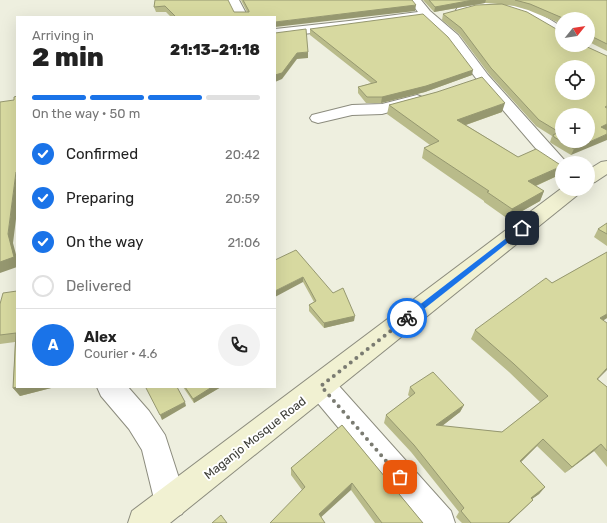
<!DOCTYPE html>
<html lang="en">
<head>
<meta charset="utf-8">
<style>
  body { margin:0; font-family:Rubik,sans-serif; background:#f2f2f2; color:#222; height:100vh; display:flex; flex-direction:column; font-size:15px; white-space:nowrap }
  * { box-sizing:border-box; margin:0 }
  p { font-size:13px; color:#767676 }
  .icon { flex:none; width:22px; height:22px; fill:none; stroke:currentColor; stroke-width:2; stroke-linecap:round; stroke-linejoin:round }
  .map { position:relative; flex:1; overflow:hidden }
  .panel { position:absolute; left:16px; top:16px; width:260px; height:372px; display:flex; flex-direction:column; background:#fff; border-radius:0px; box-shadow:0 4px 16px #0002 }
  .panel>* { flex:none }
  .needle { width:26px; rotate:60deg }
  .fabs { position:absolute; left:555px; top:12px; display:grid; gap:8px }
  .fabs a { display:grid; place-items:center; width:40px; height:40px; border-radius:50%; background:#fff; box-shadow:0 4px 16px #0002; font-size:20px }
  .pin { position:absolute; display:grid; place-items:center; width:34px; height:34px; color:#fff; margin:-17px; border-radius:8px; box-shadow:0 2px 6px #0006 }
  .courier { position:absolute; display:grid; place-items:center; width:40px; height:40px; margin:-20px; border:3px solid #1a73e8; border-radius:50%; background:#fff; color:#222; box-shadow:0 1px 5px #0007 }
  .overview em { font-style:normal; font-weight:800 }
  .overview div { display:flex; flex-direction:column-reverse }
  .overview { display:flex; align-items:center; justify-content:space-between; height:68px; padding:0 16px }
  h1 { font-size:26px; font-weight:800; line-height:30px }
  .bar { display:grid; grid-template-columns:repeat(4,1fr); gap:6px 4px; align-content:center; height:48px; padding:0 16px }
  .bar i { height:5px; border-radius:3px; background:#e0e0e0 }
  .bar .selected { background:#1a73e8 }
  .bar p { grid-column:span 4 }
  .line { display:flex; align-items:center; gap:10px; padding:0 16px; border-top:1px solid #e0e0e0 }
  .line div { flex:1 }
  .round { display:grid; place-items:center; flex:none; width:42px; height:42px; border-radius:21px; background:#f2f2f2 }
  ol { padding:0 16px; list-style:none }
  li { display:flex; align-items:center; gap:12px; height:44px }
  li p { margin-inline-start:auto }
  li .icon { padding:4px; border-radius:50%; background:#1a73e8; color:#fff; stroke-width:4 }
  li:last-child { color:#767676 }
  li i { width:22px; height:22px; border:2px solid #e0e0e0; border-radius:50% }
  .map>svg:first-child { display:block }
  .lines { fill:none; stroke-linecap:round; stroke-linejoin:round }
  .street-casing { stroke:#8c8c7e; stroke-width:2 }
  .secondary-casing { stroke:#8c8c7e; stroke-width:2 }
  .street { fill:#fff; fill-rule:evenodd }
  .secondary { fill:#f1f1d2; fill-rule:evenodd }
  .wall { fill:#b9bb8a }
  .shaded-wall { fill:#969870 }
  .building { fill:#d7d9a0; stroke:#969870; fill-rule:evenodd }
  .route { fill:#1a73e8 }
  .done { stroke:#7a7b71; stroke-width:4; stroke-dasharray:0 7.2 }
  .labels { text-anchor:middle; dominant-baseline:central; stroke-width:4; stroke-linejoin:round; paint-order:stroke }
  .street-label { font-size:12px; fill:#3c3d36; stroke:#fff }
</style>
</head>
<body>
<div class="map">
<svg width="607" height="523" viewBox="0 0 607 523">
  <rect width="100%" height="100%" fill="#eeefdf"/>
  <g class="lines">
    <g class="street-casing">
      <path id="street" d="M227,0H239L248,17H236Z
        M409,0H421L430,11L458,35L488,75L567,163H562V174L556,172L478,81L448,41L423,18L349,29L275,37V29L349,21L418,12Z
        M493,1C518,0 541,14 562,27V36L557,35C541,24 522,9 502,7C489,6 475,11 462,14L458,13L456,10L458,7Z
        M417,95L422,97L425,100L422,103L382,114L352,115L318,123L312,121L310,118L312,115L352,105L382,104Z
        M321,374L331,377L451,511L455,523H418L311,395L307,386L311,377Z
        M97,387H128L149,411L165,435L187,503L182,514L171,519L160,514L155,503L142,450L129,429L101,396Z"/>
    </g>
    <g class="secondary-casing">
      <path id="secondary" d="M607,161V174L595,182L588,184V170L601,162Z
        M562,188L583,189L580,193L170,523H128L132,511Z"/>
    </g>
    <use href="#street" class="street"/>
    <use href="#secondary" class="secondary"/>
  </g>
  <path class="wall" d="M155,0L234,12H247L241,0H412L415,11L275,17H171L166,12H156L154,7Z
    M423,0H607V51L589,42H588V19H562V24L528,10L514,6L505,5L562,45L607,56V130L571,155L551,143L550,142L552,136L536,126L489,74L459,34L442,20L443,14L498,4L485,3L434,12Z
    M310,29L472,75L425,92L381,103H366L358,93V87L371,83L310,35Z
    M437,92L502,112L466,125L518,157L557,176L536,186L544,191L540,201L508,219L484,202V201L422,158L424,148L430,145L387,114L389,105Z
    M607,223V246L594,237L598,229Z
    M296,250L354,321L324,328L309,311V305L314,302L303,282Z
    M607,252V318L604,320L598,379L607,387V467L594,451L565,473L537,446L521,462L545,487L539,494L532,499L533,500L527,506L509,523H462L456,517L459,512L411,452L384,423L386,415L410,397L408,395L410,387L464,405L460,412L442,426L502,432L540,402L509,372L471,339L475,330L552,283Z
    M17,291V387H55L20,396L13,388L15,342L0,344V304Z
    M183,387H221L194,403Z
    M342,425L423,523H375L351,490H302L291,475V468Z"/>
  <path class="shaded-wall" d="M473,0H486L485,3L434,12L435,7Z
    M416,5L415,11L275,27V22Z
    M591,36L589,42H588L589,38Z
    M308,52V58L297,59L282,79L275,82V75L297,53Z
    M473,70L472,75L425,92L381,103L382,97Z
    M505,103L502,112L454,129L457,120Z
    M607,124V130L598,134L601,127Z
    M607,134V140L571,155L574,149Z
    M562,166L557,176L524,191L528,181Z
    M16,172H17V211L13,243L17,258V267L0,273V262L8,234Z
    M544,191L540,201L508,219L512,209Z
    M303,277V282L275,297V291Z
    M607,314V318L594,326L600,318Z
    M355,316L354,321L324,328V323Z
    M607,368V370L591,386L597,379Z
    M17,387H55L20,396L13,388Z
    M212,387H221L194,403L193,399Z
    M185,402L186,406L162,420L160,415Z
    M464,405L460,412L433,433L436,425Z
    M543,439L537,446L515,468L520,461Z
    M601,444L594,451L565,473L572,467Z
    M352,483L351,490L318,520L319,514Z
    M545,487L539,494L525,504L531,498Z
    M533,500L509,523H508Z"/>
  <path class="building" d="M155,0H228L234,12H249V11L243,0H412L416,5L275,22V17H176L165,6L154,7Z
    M429,0H473L435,7Z
    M515,0H607V44L591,36L588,38V19H565L530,4Z
    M502,4L527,12L558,30L562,31V45H583L607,56V106L605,107L607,108V124L601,127L607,130V134L574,149L554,137L553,135L559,132L539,120L491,68L461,28L443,14L476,5ZM562,67H588V93H562ZM562,115H588V141H562Z
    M423,14L448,37L473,70L426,86L382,97H367L358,87L377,82L310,29Z
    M306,29L308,52L297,53L282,73L275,75V33Z
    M482,77L505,103L457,120L518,157L536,149L562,166L528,181L544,191L512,209L487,192L489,191L424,148L439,141L389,105L437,92Z
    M17,96V172H16L8,234L14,257L0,262V102L14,100V97Z
    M607,223V234L598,229Z
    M296,250L333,293L343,288L355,316L324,323L309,305L316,301L303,277L275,291V260Z
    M607,252V314L600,318L607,323V368L597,379L607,387V451L601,444L572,467L543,439L520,461L545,487L531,498L533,500L508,523H471L461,511L464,508L414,445L386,415L415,393L410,387L433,372L464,405L436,425L502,432L548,396L514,364L475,330L546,278L552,283Z
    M17,291V387L13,388L16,333L0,335V304L3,293Z
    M147,387H177L185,402L160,415L146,388Z
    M185,387H212L193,399Z
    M342,425L423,523H382L352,483L319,514L325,523H270L305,487L291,468Z
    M221,515L227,523H212Z"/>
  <path class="route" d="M522,226L524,227V230L410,320H405V316Z"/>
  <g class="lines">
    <path class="done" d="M400,477L321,386L407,318"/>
  </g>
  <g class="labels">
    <g class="street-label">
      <text transform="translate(255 438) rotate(-38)">Maganjo Mosque Road</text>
    </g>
  </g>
</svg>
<div class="fabs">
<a><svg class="needle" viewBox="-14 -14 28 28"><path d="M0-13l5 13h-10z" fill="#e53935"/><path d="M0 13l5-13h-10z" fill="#767676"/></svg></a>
<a><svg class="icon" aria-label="locate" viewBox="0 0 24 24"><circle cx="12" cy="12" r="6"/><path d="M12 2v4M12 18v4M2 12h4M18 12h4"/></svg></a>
<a>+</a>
<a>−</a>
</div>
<div class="pin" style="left:400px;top:477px;background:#ea580c"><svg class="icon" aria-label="bag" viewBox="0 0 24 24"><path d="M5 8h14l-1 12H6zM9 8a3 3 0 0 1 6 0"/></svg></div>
<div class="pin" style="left:522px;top:228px;background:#1f2937"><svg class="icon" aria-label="home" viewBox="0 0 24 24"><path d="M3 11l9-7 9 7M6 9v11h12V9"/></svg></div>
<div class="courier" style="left:407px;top:318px"><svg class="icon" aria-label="bike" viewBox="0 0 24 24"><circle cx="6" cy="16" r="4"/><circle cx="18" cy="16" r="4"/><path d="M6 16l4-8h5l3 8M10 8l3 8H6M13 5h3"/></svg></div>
<section class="panel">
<div class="overview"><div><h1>2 min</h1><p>Arriving in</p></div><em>21:13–21:18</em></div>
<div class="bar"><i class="selected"></i><i class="selected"></i><i class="selected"></i><i></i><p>On the way · 50 m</p></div>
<ol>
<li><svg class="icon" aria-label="check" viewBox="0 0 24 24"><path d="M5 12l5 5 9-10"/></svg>Confirmed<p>20:42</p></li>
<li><svg class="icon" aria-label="check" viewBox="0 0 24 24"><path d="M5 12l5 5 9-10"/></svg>Preparing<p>20:59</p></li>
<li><svg class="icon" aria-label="check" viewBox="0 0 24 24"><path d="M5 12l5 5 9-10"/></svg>On the way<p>21:06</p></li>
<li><i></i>Delivered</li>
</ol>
<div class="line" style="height:72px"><b class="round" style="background:#1a73e8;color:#fff">A</b><div><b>Alex</b><p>Courier · 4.6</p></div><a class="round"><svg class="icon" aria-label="phone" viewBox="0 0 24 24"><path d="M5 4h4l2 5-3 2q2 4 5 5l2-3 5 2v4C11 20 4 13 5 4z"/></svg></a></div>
</section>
</div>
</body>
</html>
